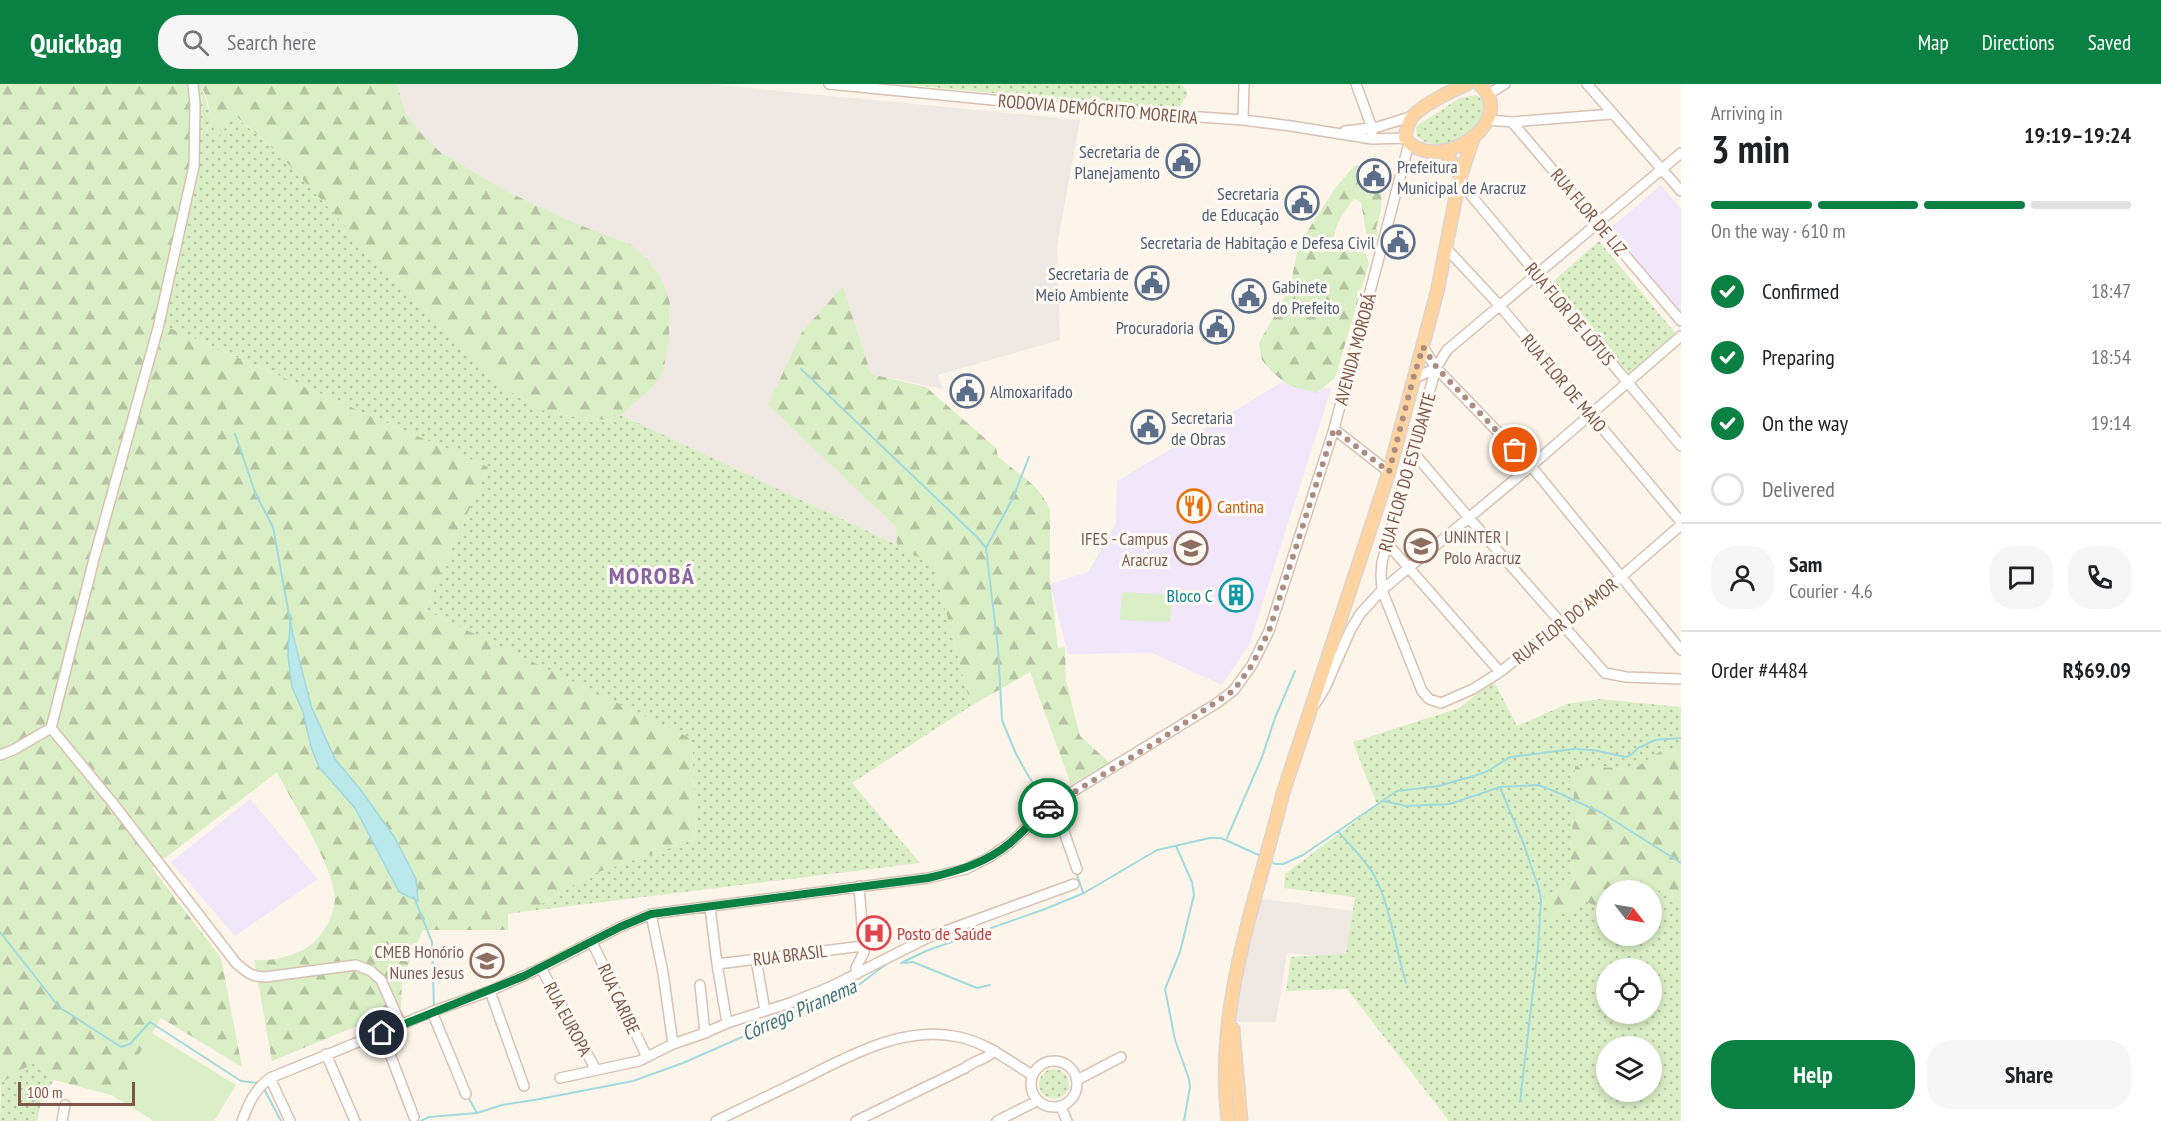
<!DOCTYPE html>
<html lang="en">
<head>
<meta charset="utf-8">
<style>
  body { margin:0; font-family:"PT Sans Narrow",sans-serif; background:#f6f6f6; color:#202124; height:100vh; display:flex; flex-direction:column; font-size:22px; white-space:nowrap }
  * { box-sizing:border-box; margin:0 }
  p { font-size:20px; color:#757577 }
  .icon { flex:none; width:33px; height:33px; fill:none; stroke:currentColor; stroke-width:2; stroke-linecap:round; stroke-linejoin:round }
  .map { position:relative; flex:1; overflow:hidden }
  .sheet { display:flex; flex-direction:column; background:#fff; width:480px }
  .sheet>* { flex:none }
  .needle { width:39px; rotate:121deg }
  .fabs { position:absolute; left:1596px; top:796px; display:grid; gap:12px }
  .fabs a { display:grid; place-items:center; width:66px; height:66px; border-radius:50%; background:#fff; box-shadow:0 3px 9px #0003; font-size:30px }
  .scale { position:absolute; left:18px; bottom:15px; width:117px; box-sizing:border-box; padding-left:6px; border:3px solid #7e5749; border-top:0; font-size:16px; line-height:21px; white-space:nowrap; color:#7e5749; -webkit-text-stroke:4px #fff9f3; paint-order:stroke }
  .pin { position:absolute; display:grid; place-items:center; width:51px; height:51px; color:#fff; margin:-26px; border:3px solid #fff; border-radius:50%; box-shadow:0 2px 6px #0007 }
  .courier { position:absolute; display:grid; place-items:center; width:60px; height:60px; margin:-30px; border:4px solid #0b8043; border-radius:50%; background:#fff; color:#222; box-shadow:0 2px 8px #0007 }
  .summary em { font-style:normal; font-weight:700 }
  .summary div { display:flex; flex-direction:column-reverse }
  .summary { display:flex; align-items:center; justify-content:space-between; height:102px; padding:0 30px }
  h1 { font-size:39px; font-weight:700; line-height:45px }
  .bar { display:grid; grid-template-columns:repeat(4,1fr); gap:9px 6px; align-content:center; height:72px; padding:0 30px }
  .bar i { height:8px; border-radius:4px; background:#e0e0e0 }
  .bar .active { background:#0b8043 }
  .bar p { grid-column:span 4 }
  .line { display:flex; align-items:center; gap:15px; padding:0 30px; border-top:2px solid #e0e0e0 }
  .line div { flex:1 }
  .round { display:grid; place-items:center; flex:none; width:63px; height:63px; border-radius:24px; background:#f6f6f6 }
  ol { padding:0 30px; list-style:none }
  li { display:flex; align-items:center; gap:18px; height:66px }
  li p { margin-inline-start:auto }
  li .icon { padding:6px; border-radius:50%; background:#0b8043; color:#fff; stroke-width:4 }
  li:last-child { color:#757577 }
  li i { width:33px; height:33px; border:3px solid #e0e0e0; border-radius:50% }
  .action { display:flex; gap:12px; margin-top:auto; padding:12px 30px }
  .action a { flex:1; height:69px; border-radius:24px; background:#0b8043; color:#fff; font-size:24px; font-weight:700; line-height:69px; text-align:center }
  .action a+a { background:#f6f6f6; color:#202124 }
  header { display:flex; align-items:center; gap:36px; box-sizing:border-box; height:84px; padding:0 30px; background:#0b8043; color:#fff }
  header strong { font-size:28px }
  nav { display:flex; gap:33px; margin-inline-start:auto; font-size:21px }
  .search { width:420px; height:54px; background:#f6f6f6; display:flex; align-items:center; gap:15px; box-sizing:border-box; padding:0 21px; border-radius:24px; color:#757577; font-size:22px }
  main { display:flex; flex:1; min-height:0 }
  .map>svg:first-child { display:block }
  .industrial { fill:#f0e8e3 }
  .education { fill:#f2e6fb }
  .grass { fill:url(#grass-dots); fill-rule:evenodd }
  .forest { fill:url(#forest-firs); fill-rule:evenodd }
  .garden { fill:#daefc6 }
  .water { fill:#bbe8eb; stroke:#a0dade; stroke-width:1.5 }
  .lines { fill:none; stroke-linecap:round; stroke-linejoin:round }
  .stream { stroke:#a0dade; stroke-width:2 }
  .minor-casing { stroke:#d8c0b2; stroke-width:12 }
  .major-casing { stroke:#ddd3d0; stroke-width:15 }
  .minor { stroke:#fff; stroke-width:9 }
  .major { stroke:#ffd4a1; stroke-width:12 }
  .done { stroke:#ab8e81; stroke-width:6; stroke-dasharray:0 10.8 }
  .route { stroke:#0b8043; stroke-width:8 }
  .labels { text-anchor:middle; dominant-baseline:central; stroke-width:6; stroke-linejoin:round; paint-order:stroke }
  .street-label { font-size:18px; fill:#7e5749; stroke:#fff9f3 }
  .service-label { font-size:18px; fill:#4e5e75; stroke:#fff9f3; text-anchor:end }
  .food-label { font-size:18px; fill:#c56008; stroke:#fff9f3; text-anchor:start }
  .education-label { font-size:18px; fill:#785e54; stroke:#fff9f3; text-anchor:end }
  .culture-label { font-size:18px; fill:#0d838f; stroke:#fff9f3; text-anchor:end }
  .health-label { font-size:18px; fill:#be3a42; stroke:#fff9f3; text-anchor:start }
  .water-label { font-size:20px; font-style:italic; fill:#38767c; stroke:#fff9f3 }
  .district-label { font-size:24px; font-weight:bold; letter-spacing:1.5px; fill:#8765a0; stroke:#fff9f3 }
</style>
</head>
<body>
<header>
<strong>Quickbag</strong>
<div class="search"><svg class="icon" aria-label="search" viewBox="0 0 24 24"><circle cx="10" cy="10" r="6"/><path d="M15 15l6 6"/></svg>Search here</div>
<nav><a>Map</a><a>Directions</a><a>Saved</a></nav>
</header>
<main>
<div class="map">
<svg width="1681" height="1037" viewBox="0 0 1681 1037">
  <defs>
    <pattern id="grass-dots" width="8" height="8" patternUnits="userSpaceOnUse" patternTransform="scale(1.5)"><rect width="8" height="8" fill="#daefc6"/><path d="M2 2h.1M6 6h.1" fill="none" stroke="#b6c4a3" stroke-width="1.8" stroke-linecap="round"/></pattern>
    <pattern id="forest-firs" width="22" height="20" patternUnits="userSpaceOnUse" patternTransform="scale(1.5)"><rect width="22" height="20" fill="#daefc6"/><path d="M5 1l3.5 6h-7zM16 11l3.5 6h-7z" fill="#b6c4a3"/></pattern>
  </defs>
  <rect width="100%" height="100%" fill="#fef5ea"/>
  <path class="industrial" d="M397,0H709L1080,36L1057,162L1060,256L938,291L943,305L871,290L843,202L768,321L896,443L897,461L621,331L654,302L669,253L670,219L662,195L648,176L630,160L577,140L506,107L439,67L421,49L405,29Z
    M1256,814L1354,827L1349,874L1287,869L1276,938H1235L1234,918Z"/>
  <path class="education" d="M1661,101L1681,125V229L1607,147Z
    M1284,297L1331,305L1249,561L1222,601L1152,569L1068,570L1050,500L1088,488L1116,439L1117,397Z
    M250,715L318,795L235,852L171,778Z"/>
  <path class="grass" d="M899,0H1182L1188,10L1177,26Z
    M202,3L217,54L231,36L236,33L279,70L400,201L509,307L542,326L569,332L605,336L621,331L897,461L934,482L971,622L852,699L920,779L530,827L590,791L696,755L692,656L425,526L488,383L161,240L197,83Z
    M1476,11L1484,17L1485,28C1472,50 1439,73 1417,52L1416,43L1421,39L1460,14Z
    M1599,157L1676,250L1630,291L1550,200Z
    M1494,597L1517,642L1567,620L1599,615L1681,623V667L1662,666L1634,685L1575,683L1571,776L1574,799L1586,817L1606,830V852H1652V815L1659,806L1681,816V1037H1449L1347,905L1286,907L1291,873L1346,870L1355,813L1284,804L1285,790L1377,721L1353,658L1459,624ZM1606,885H1652V930H1606ZM1606,963H1652V1008H1606Z
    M33,979L48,989L54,996L42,1014L37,1037H0L1,999Z
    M1039 1000a15 15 0 1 1 30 0a15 15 0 1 1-30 0Z"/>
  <path class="forest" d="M0,0H397L405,29L421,49L439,67L506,107L577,140L630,160L648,176L662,195L670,219L669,253L663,289L654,302L621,331L605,336L569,332L542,326L509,307L400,201L279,70L237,33L231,36L216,55L206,12L202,4L197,83L161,240L488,383L425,526L692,655L696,755L590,791L530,827L508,830V846H423L402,895L401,924L272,977L254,876C273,878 300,871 314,858C323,849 332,835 334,822C341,790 291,718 277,688L152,784L221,874L242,983L161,934L115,1012L54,996L48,989L33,979L1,999L0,1004ZM291,542L311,622L335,675L360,705L395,754L416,795L377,763L355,724L319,683L311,663L303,628L292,603Z
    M1354,82H1366L1382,99L1381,127L1376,144L1378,150L1374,157L1368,160L1361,118L1354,115C1344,127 1333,143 1334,159L1366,170L1369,179L1335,294L1316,309L1288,301L1272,288L1262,276L1259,259L1290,203L1299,160L1336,103Z
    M843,202L871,290L926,303L996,364L998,373C1018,390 1040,400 1050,426V495L1058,564L1065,563L1066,597L1080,652L1110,679L1071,701L1030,588L971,622L934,482L897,461L896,443L768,321L802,248Z
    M1662,666L1681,667V816L1659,806L1652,815V807H1606V830L1586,817L1550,837L1544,812L1574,798L1571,776L1575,682L1634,685Z"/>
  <path class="garden" d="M1122,508L1173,511L1170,538L1120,536Z
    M152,949L236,1001L214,1037H154L113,1012Z"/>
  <path class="water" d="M290,539L311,622L335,675L360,705L395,754L416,795L418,817L399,808L355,724L319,683L311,663L303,628L292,603L288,571Z"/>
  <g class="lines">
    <path class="stream" d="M801,285L977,453L986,464L998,564L1002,636L1016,670L1029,693L1047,719
      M235,350L256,411L273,443L292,547
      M986,464L1013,414L1029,373
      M1500,703L1524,761L1539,805L1541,817L1538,864L1520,1018
      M1384,717L1406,722L1450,720L1500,703L1538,701L1554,707L1602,729L1681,779
      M1338,747C1349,761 1365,775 1374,791C1390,820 1396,867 1406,899
      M1227,754L1262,673L1275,634L1295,587
      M1176,762L1192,798L1194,811L1180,868L1165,905L1175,956L1189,995L1190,1003L1184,1037
      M1268,776L1275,780H1283L1303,771L1397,707L1438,702L1474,692L1488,687L1510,673L1574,665L1593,666L1626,673L1631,671L1638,664L1655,656L1681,654
      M1076,788L1083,808
      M414,813L432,858L434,924
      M0,848L59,923L121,963L130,960L150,938L241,997L258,999
      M901,879L926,867L1045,825L1084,809L1157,766L1210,754H1221L1261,772
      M904,879L913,878L977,904L990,901
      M264,1005L281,1037
      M468,1013L477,1029
      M421,1037L429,1033L477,1029L502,1021L540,1015L633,997L683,979L806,925L860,900L889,878"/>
    <g class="minor-casing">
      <path id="minor" d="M829,0L1073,24L1243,36L1291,42L1372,55L1405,54
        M1356,0L1372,44V49
        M1587,0L1681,107
        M1487,11L1505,0
        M1243,36L1244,0
        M1488,36L1512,38L1681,237
        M1512,38L1612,30
        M1345,47L1378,43L1413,32
        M1681,69L1447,266L1436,284L1382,478L1381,491L1382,506L1422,607L1429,615L1441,619L1473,605L1500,588L1622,492L1681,441
        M1459,97L1681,362
        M1445,163L1500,222L1681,438
        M1423,263L1436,284L1531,382L1681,566
        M1413,295L1436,284
        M1334,345L1389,388
        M1413,368L1469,434L1605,589L1626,593L1681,595
        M1387,459L1500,588
        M1315,620L1325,604L1350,547L1360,530L1382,506L1531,382L1681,252
        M51,644L94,475L158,244L194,82L195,20L193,0
        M0,671L15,665L51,644L112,718L236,879C246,888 252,893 265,893L356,881L371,887L381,896L401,941
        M1051,721L1063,745L1077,785
        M710,823L717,880L727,939
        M651,830L663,889L673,960
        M592,858L647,973
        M756,875L765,927
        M717,880L863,862
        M541,884L596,986
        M857,890L856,884L864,868L859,802
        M700,901L705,949
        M490,907L524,1002
        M432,928L466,1010
        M382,949L414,1033
        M326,970L355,1037
        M1031 1000a23 23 0 1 1 46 0a23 23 0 1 1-46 0Z
        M270,994L290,1037
        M560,994L639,977L673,960L705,949L727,939L790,919L830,903L929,853L1074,800
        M1077,996L1121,973
        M1061,1023L1067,1037
        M62,1037L65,1021
        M242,1037C248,1020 255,1005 270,994L434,927L490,907L541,884L620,843L651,830L928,794L966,785L990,773L1009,760L1051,721L1217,619L1234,606L1252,581L1269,547L1334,345L1409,59
        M716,1037C745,1023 774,1009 803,995C851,971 904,941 959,953C987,959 1009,977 1032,991
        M856,1037L965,984C975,976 985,976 995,967
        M997,1037L1037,1017"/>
    </g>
    <g class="major-casing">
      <path id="major" d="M1467,0C1453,6 1422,21 1413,32C1408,38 1406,47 1405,54C1435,94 1522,37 1479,0
        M1444,67L1461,91
        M1233,945L1241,1037
        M1228,1037C1214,922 1256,819 1283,709L1389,388L1437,208L1459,97L1474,52"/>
    </g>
    <use href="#minor" class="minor"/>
    <use href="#major" class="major"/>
  </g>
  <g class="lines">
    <path class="done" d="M1048,724L1158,657L1234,606L1252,581L1269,547L1334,345L1389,388L1413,295L1423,263L1437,284L1515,366"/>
    <path class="route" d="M382,949L524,892L620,843L651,830L928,794C958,787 986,779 1010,759C1023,748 1034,735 1048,724"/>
  </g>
  <defs>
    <g id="civic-ring" transform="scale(1.725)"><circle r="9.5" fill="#fff9f3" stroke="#5c6f8a" stroke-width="1.5"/><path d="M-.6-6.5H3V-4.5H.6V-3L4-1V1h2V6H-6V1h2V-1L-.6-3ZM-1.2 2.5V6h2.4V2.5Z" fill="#5c6f8a"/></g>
    <g id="restaurant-ring" transform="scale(1.725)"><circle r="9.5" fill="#fff9f3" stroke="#e8710a" stroke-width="1.5"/><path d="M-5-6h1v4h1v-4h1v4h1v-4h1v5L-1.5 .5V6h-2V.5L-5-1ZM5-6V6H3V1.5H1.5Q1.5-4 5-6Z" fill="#e8710a"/></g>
    <g id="university-ring" transform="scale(1.725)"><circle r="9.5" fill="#fff9f3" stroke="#8d6e63" stroke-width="1.5"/><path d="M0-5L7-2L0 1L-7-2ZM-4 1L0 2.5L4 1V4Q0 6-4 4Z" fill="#8d6e63"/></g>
    <g id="building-ring" transform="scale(1.725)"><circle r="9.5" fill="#fff9f3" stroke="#0f9aa8" stroke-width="1.5"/><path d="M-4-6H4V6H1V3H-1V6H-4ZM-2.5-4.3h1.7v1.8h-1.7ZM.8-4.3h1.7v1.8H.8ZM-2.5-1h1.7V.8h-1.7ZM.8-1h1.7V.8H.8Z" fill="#0f9aa8"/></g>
    <g id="hospital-ring" transform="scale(1.725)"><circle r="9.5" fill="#fff9f3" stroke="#e0444e" stroke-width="1.5"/><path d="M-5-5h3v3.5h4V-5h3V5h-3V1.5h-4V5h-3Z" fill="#e0444e"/></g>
    <g id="school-ring" transform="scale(1.725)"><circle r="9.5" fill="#fff9f3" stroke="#8d6e63" stroke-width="1.5"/><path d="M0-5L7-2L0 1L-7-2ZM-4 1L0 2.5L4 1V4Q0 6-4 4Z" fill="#8d6e63"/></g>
  </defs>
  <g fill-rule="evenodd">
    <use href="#civic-ring" x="1183" y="77"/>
    <use href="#civic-ring" x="1374" y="92"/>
    <use href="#civic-ring" x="1302" y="119"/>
    <use href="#civic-ring" x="1398" y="158"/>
    <use href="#civic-ring" x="1152" y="199"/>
    <use href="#civic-ring" x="1249" y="212"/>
    <use href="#civic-ring" x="1217" y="243"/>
    <use href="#civic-ring" x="967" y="307"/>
    <use href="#civic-ring" x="1148" y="343"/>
    <use href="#restaurant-ring" x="1194" y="422"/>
    <use href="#university-ring" x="1421" y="462"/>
    <use href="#university-ring" x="1191" y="464"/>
    <use href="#building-ring" x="1236" y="511"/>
    <use href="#hospital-ring" x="874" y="849"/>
    <use href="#school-ring" x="487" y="877"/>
  </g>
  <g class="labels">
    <g class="street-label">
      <text transform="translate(1098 25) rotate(5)">RODOVIA DEMÓCRITO MOREIRA</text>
      <text transform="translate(1589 128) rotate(50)">RUA FLOR DE LIZ</text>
      <text transform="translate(1570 230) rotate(50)">RUA FLOR DE LÓTUS</text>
      <text transform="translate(1355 265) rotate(-75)">AVENIDA MOROBÁ</text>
      <text transform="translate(1564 299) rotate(50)">RUA FLOR DE MAIO</text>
      <text transform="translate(1407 388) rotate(-74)">RUA FLOR DO ESTUDANTE</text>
      <text transform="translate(1565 537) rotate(-38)">RUA FLOR DO AMOR</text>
      <text transform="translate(790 871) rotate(-7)">RUA BRASIL</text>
      <text transform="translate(619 915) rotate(65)">RUA CARIBE</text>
      <text transform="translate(568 935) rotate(62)">RUA EUROPA</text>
    </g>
    <g class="service-label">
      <text x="1160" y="67">Secretaria de<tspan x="1160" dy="21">Planejamento</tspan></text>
      <text x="1397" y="82" text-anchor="start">Prefeitura<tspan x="1397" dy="21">Municipal de Aracruz</tspan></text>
      <text x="1279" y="109">Secretaria<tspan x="1279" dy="21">de Educação</tspan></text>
      <text x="1375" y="158">Secretaria de Habitação e Defesa Civil</text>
      <text x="1129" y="189">Secretaria de<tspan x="1129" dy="21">Meio Ambiente</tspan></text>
      <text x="1272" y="202" text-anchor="start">Gabinete<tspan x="1272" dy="21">do Prefeito</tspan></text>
      <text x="1194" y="243">Procuradoria</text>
      <text x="990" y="307" text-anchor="start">Almoxarifado</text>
      <text x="1171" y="333" text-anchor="start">Secretaria<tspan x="1171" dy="21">de Obras</tspan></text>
    </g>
    <g class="food-label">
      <text x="1217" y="422">Cantina</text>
    </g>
    <g class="education-label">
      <text x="1444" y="452" text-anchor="start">UNINTER |<tspan x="1444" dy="21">Polo Aracruz</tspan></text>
      <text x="1168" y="454">IFES - Campus<tspan x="1168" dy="21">Aracruz</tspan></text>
      <text x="464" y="867">CMEB Honório<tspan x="464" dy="21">Nunes Jesus</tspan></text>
    </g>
    <g class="culture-label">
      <text x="1213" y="511">Bloco C</text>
    </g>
    <g class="health-label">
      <text x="897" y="849">Posto de Saúde</text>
    </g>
    <g class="water-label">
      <text transform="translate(799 926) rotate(-24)">Córrego Piranema</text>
    </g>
    <g class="district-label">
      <text x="652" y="491">MOROBÁ</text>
    </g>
  </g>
</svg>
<div class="fabs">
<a><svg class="needle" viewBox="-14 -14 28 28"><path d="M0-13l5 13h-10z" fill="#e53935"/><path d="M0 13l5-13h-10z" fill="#757577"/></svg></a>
<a><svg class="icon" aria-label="locate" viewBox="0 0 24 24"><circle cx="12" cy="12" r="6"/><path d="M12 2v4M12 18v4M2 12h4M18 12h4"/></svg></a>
<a><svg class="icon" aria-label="layers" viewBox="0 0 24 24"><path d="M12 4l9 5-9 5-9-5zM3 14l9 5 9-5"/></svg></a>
</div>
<div class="scale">100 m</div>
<div class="pin" style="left:1515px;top:366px;background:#ea580c"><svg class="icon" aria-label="bag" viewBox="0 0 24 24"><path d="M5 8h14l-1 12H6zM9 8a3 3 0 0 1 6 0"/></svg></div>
<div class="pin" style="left:382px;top:949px;background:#1f2937"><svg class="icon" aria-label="home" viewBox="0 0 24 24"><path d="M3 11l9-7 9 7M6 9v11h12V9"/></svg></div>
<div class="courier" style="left:1048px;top:724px"><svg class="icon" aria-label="car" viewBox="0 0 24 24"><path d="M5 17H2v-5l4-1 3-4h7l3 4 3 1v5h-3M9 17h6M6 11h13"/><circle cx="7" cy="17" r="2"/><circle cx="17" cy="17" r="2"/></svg></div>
</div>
<section class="sheet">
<div class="summary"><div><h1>3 min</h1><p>Arriving in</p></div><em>19:19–19:24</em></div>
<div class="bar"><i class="active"></i><i class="active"></i><i class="active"></i><i></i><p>On the way · 610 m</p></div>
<ol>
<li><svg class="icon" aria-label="check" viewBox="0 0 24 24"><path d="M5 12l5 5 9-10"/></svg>Confirmed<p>18:47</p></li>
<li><svg class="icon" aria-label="check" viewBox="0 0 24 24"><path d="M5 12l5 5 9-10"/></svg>Preparing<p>18:54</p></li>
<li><svg class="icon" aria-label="check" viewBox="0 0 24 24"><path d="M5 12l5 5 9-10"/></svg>On the way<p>19:14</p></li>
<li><i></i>Delivered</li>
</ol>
<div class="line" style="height:108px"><a class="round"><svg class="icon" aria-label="person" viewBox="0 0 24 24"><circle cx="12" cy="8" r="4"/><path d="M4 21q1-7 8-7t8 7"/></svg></a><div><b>Sam</b><p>Courier · 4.6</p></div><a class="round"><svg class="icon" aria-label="chat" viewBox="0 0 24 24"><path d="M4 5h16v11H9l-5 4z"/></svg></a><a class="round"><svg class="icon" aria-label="phone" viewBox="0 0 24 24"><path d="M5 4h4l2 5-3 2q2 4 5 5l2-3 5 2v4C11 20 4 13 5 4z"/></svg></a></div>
<div class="line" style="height:78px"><div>Order #4484</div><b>R$69.09</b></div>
<div class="action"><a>Help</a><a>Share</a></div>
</section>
</main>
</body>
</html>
